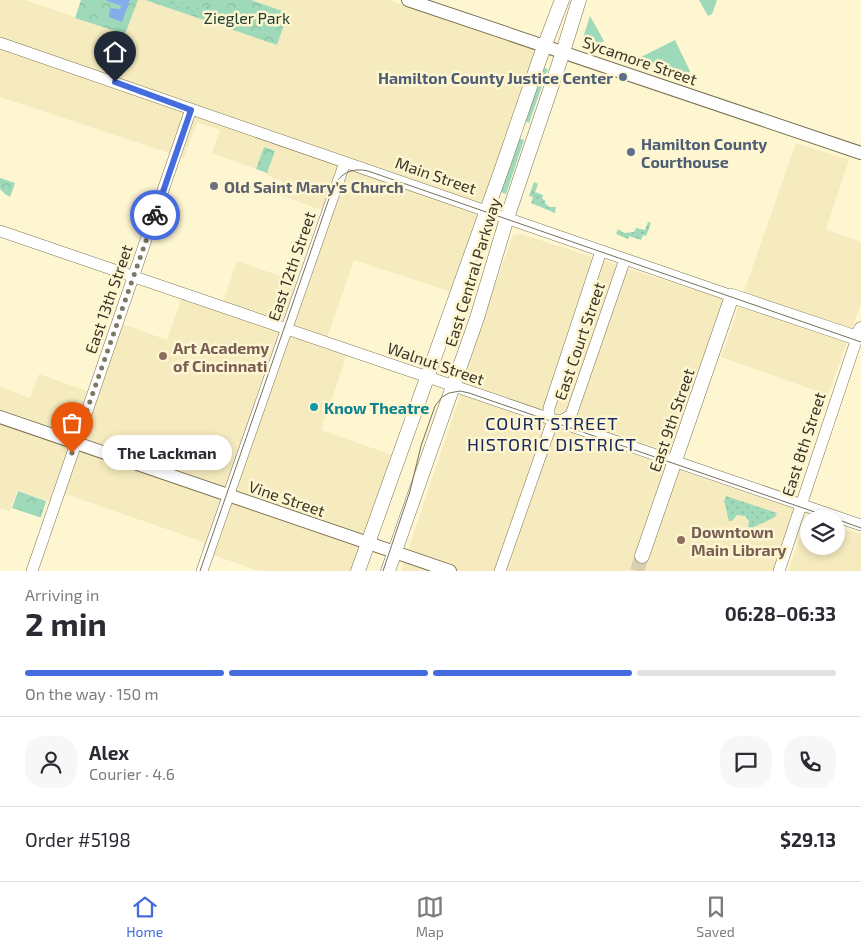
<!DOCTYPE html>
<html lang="en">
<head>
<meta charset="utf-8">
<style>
  body { margin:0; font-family:"Exo 2",sans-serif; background:#f7f7f7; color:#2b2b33; height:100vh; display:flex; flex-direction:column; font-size:19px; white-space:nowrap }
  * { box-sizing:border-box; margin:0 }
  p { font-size:16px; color:#7c7c81 }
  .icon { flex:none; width:28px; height:28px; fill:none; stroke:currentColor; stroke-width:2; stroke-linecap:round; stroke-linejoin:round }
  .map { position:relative; height:571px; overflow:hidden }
  .drawer { display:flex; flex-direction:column; background:#fff; flex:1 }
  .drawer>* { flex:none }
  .buttons { position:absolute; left:800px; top:510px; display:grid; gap:10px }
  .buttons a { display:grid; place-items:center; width:45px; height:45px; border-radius:50%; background:#fff; box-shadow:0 2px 8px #0003; font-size:25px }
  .pin { position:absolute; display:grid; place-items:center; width:42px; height:42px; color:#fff; margin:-51px -21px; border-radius:50% 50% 50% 0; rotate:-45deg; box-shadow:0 0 5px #0007 }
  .pin .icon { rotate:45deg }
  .courier { position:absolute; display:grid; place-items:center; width:50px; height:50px; margin:-25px; border:4px solid #446cde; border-radius:50%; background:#fff; color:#222; box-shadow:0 1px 6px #0007 }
  .bubble { position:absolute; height:35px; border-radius:18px; background:#fff; box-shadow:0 2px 8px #0003; font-size:16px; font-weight:700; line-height:35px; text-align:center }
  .headline em { font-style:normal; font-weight:700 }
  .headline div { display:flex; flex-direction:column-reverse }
  .headline { display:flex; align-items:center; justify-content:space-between; height:85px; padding:0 25px }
  h1 { font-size:32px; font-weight:700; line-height:38px }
  .bar { display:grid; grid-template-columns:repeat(4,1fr); gap:8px 5px; align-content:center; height:60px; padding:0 25px }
  .bar i { height:6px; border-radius:4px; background:#e1e1e2 }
  .bar .on { background:#446cde }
  .bar p { grid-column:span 4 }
  .line { display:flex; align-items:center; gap:12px; padding:0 25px; border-top:1px solid #e1e1e2 }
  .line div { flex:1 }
  .round { display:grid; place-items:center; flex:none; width:52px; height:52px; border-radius:20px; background:#f7f7f7 }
  .tab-bar { display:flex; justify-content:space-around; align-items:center; height:70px; border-top:1px solid #e1e1e2; background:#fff; font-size:14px; color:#7c7c81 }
  .tab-bar a { display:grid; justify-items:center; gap:2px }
  .tab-bar .on { color:#446cde }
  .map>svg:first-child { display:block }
  .built { fill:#f6ebbf }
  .grass { fill:#9edaba }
  .forest { fill:url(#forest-crowns) }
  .garden { fill:url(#garden-dots) }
  .water { fill:#83aee9 }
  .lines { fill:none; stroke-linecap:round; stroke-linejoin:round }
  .primary-tunnel { stroke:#d7cfaf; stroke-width:14; stroke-dasharray:14 7; stroke-linecap:butt }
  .tertiary-casing { stroke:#7c7453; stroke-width:12 }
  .secondary-casing { stroke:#7c7453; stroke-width:14 }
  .primary-casing { stroke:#7c7453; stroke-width:15 }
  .tertiary { stroke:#fff; stroke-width:11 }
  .secondary { stroke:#fff; stroke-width:12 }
  .primary { stroke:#fff; stroke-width:14 }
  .tram { stroke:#76715c; stroke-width:1 }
  .done { stroke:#7e7963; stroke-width:5; stroke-dasharray:0 9 }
  .route { stroke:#446cde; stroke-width:6 }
  .service-dot { fill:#5c6f8a; stroke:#fef5d1; stroke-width:2 }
  .worship-dot { fill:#6b7280; stroke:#fef5d1; stroke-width:2 }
  .education-dot { fill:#8d6e63; stroke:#fef5d1; stroke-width:2 }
  .culture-dot { fill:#0f9aa8; stroke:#fef5d1; stroke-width:2 }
  .labels { text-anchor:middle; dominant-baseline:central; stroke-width:5; stroke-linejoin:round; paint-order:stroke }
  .park-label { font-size:16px; fill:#1a3e2d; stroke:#fef5d1 }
  .street-label { font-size:16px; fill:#393628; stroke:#fef5d1 }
  .service-label { font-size:16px; font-weight:bold; fill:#4e5e75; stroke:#fef5d1; text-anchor:end }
  .worship-label { font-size:16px; font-weight:bold; fill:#5b616d; stroke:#fef5d1; text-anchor:start }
  .education-label { font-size:16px; font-weight:bold; fill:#785e54; stroke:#fef5d1; text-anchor:start }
  .culture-label { font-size:16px; font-weight:bold; fill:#0d838f; stroke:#fef5d1; text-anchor:start }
  .neighbourhood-label { font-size:18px; letter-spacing:1px; fill:#172960; stroke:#fef5d1 }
</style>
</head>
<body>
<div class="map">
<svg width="861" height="571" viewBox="0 0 861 571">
  <defs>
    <pattern id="forest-crowns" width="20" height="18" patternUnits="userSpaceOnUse" patternTransform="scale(1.25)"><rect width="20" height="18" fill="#9edaba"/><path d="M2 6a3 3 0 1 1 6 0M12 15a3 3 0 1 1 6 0" fill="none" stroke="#89bca0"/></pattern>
    <pattern id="garden-dots" width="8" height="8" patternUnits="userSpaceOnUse" patternTransform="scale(1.25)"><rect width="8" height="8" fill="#9edaba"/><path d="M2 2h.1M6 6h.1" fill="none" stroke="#89bca0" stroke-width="1.8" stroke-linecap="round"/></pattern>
  </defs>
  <rect width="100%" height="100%" fill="#fef5d1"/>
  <path class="built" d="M0,0H25L125,34L138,0H145L244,34L288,13L251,0H389L538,51L451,292L354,260L326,341L349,349L321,430L392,455L352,571H260L201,551L204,542L65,494L60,505L17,490L10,511L0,508V387L30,398L39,374L87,391L98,397L123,324L167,340L184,292L222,305L237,261L303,284L327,212L277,194L282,181L266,175L274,151L264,147L256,169L212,153L220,130L197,122L184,158L0,97Z
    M796,143L849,160L826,229L861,242V303L828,395L721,357Z
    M521,234L723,299L671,452L615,433L609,446L795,509L773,571H401L459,399L463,374L513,235Z
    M807,517L811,519H809V546H836V527L861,534V571H788Z"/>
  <path class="grass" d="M699,0H717L712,14L708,16Z
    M590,16L604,41L594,46L582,41Z
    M675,40L690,71L688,75L641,59V57Z
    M544,68L548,69L529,123L525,121Z
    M519,138L524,140L506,194L501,192Z"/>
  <path class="forest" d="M81,0H138L125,34L75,18Z
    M145,0H251L288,13L277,45Z
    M264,147L275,151L267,173L256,169Z
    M0,178L15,183L10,197L5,194L0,189Z
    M18,491L46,501L41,517H39L12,508Z"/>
  <path class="garden" d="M170,0L178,3H186C192,9 200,9 207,5L216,10L215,14L229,19L227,24L168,4Z
    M534,182L538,184L535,192L543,195L542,199L545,200V203L549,207H556L555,213L531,203L533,197L529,196Z
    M648,222L651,223L646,236L643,235L641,240L629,236L628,239L616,234L618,229L624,233L634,232L636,228L645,230Z
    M726,496L777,513L775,517L752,528L748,527L749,521L745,516L737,515L732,521H729L724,501Z"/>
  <path class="water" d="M105,0H130L122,22L109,17L110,8L120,9L121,6Z"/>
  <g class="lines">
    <path class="primary-tunnel" d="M637,571L642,556"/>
    <g class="tertiary-casing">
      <path id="tertiary" d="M0,43L732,296
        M0,231L861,525
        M553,420L549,417V408L601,251
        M554,420L561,421L571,415L625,259
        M32,571L191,109
        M202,571L345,162
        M500,571L553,420
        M779,571L857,338L861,339"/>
    </g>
    <g class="secondary-casing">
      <path id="secondary" d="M408,0L861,153
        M0,417L450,571"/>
    </g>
    <g class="primary-casing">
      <path id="primary" d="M642,556L732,296L857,338L861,329
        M358,571L501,171L541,55L562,0
        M388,571L477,318L507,218L563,52L579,0"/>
    </g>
    <use href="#tertiary" class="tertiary"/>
    <use href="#secondary" class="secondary"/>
    <use href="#primary" class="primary"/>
    <path class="tram" d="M836,519L861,528
      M200,571L332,190C339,174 351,167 368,171L861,342
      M383,571L410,491L421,446L435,406L442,397L449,393L460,391L469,393L835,519"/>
  </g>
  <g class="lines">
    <path class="done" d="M72,453L155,215"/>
    <path class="route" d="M115,82L191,110L155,215"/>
  </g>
  <g class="service-dot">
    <circle cx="623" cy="77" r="5"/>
    <circle cx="631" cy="152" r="5"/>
  </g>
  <circle class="worship-dot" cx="214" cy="186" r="5"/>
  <g class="education-dot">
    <circle cx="163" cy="356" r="5"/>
    <circle cx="681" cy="540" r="5"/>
  </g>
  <circle class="culture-dot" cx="314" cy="407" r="5"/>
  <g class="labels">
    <g class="park-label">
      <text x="247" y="17">Ziegler Park</text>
    </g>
    <g class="street-label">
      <text transform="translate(640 60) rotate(19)">Sycamore Street</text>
      <text transform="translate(436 175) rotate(19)">Main Street</text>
      <text transform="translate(291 266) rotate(-71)">East 12th Street</text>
      <text transform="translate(472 272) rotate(-73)">East Central Parkway</text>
      <text transform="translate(108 299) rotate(-71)">East 13th Street</text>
      <text transform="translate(579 341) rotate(-71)">East Court Street</text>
      <text transform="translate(436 363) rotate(19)">Walnut Street</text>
      <text transform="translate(671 420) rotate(-71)">East 9th Street</text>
      <text transform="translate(803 444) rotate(-72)">East 8th Street</text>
      <text transform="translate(287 498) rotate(19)">Vine Street</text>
    </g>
    <g class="service-label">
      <text x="613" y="77">Hamilton County Justice Center</text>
      <text x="641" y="143" text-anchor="start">Hamilton County<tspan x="641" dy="18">Courthouse</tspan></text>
    </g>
    <g class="worship-label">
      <text x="224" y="186">Old Saint Mary’s Church</text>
    </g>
    <g class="education-label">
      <text x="173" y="347">Art Academy<tspan x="173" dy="18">of Cincinnati</tspan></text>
      <text x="691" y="531">Downtown<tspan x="691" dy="18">Main Library</tspan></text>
    </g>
    <g class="culture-label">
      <text x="324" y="407">Know Theatre</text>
    </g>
    <g class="neighbourhood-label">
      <text x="552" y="423">COURT STREET<tspan x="552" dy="21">HISTORIC DISTRICT</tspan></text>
    </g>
  </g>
</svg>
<div class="buttons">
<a><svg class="icon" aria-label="layers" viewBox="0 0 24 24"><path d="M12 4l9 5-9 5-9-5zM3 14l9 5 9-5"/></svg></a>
</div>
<div class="pin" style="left:72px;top:453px;background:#ea580c"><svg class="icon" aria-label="bag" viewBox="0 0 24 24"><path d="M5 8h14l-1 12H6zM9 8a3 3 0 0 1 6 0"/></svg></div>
<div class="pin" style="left:115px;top:82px;background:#1f2937"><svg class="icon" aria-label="home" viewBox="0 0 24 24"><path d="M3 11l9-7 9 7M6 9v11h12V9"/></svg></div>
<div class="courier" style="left:155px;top:215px"><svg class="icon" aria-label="bike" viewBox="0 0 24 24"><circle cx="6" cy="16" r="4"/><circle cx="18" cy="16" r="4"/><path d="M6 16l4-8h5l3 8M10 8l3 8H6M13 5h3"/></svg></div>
<div class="bubble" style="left:102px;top:435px;width:130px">The Lackman</div>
</div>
<section class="drawer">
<div class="headline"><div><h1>2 min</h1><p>Arriving in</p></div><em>06:28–06:33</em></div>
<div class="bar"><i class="on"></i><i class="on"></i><i class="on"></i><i></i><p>On the way · 150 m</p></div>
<div class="line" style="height:90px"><a class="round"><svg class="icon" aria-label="person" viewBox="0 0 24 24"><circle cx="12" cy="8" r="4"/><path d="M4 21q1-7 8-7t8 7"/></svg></a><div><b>Alex</b><p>Courier · 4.6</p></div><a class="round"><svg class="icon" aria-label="chat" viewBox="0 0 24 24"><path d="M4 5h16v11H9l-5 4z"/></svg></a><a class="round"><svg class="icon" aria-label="phone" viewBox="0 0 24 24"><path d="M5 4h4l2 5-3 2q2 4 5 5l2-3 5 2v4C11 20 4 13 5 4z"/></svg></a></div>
<div class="line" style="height:65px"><div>Order #5198</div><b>$29.13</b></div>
</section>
<nav class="tab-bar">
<a class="on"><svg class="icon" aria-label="home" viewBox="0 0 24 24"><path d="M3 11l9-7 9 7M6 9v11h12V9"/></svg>Home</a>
<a><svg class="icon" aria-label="map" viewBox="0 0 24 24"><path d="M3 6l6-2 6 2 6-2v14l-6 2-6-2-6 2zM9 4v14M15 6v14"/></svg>Map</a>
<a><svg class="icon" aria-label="saved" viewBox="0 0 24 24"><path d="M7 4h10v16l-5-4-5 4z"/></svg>Saved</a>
</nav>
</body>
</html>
